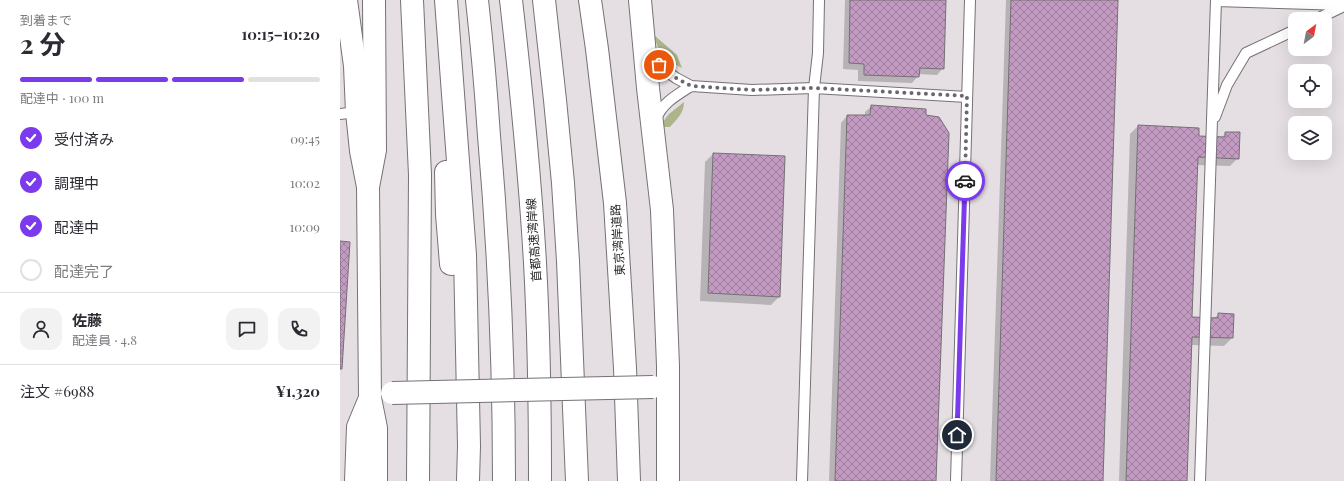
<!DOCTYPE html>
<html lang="ja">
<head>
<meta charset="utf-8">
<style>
  body { margin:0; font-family:"Playfair Display","Noto Sans JP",serif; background:#f2f2f3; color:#2b2b33; height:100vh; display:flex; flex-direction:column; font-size:15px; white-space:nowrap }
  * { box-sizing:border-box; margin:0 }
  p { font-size:13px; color:#7c7c81 }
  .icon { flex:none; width:22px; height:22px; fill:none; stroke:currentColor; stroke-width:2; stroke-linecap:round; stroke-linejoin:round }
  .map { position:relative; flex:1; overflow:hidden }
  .side { display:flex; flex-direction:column; background:#fff; width:340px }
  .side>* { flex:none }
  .needle { width:26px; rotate:32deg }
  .buttons { position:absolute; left:948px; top:12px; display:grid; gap:8px }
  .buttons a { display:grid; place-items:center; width:44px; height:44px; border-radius:8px; background:#fff; box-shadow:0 4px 16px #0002; font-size:20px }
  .pin { position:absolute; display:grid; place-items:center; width:34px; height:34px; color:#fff; margin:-17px; border:2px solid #fff; border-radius:50%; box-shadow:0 1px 4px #0007 }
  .courier { position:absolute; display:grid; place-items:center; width:40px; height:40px; margin:-20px; border:3px solid #7c3aed; border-radius:50%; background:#fff; color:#222; box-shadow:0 1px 5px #0007 }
  .headline em { font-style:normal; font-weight:700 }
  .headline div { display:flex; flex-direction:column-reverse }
  .headline { display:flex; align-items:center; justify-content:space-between; height:68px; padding:0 20px }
  h1 { font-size:26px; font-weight:700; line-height:30px }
  .bar { display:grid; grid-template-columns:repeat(4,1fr); gap:6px 4px; align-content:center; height:48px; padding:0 20px }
  .bar i { height:5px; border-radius:3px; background:#e1e1e2 }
  .bar .on { background:#7c3aed }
  .bar p { grid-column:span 4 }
  .line { display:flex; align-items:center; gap:10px; padding:0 20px; border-top:1px solid #e1e1e2 }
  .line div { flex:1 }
  .round { display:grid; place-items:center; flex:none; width:42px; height:42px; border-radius:12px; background:#f2f2f3 }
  ol { padding:0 20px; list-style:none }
  li { display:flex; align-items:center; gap:12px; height:44px }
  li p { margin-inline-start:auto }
  li .icon { padding:4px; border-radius:50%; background:#7c3aed; color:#fff; stroke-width:4 }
  li:last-child { color:#7c7c81 }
  li i { width:22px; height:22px; border:2px solid #e1e1e2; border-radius:50% }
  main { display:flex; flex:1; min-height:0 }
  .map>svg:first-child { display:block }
  .green { fill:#adb489 }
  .shadow { fill:#0003 }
  .building { fill:url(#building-cross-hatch); stroke:#747074 }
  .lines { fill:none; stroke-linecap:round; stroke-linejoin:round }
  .lane-casing { stroke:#767176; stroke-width:12 }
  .secondary-casing { stroke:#767176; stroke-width:24 }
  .highway-casing { stroke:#767176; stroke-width:24 }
  .lane { stroke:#fff; stroke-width:10 }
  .secondary { stroke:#fff; stroke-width:22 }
  .highway { stroke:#fff; stroke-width:22 }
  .secondary-bridge-casing { stroke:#767176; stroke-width:24; stroke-linecap:butt }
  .secondary-bridge { stroke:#fff; stroke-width:22 }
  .done { stroke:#6b676a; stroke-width:4; stroke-dasharray:0 7.2 }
  .route { stroke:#7c3aed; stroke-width:5 }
  .labels { text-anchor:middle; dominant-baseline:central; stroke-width:4; stroke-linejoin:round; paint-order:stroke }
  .street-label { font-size:12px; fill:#292728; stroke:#fff }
</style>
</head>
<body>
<main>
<section class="side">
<div class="headline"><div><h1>2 分</h1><p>到着まで</p></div><em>10:15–10:20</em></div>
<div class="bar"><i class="on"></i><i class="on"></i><i class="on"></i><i></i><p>配達中 · 100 m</p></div>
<ol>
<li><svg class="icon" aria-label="check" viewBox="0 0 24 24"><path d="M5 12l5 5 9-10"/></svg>受付済み<p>09:45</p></li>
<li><svg class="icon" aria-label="check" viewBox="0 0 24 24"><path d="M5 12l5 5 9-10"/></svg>調理中<p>10:02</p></li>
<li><svg class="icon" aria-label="check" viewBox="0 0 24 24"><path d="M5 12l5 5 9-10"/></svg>配達中<p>10:09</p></li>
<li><i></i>配達完了</li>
</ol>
<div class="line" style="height:72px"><a class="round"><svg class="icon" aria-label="person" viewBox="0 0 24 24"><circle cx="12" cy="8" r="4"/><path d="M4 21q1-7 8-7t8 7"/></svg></a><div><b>佐藤</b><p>配達員 · 4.8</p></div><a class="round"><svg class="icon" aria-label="chat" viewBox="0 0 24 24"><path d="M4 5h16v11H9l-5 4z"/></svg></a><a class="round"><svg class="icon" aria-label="phone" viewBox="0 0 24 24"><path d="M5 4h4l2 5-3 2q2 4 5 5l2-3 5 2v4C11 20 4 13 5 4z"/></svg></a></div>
<div class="line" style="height:52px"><div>注文 #6988</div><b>¥1,320</b></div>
</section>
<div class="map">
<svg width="1004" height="481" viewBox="0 0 1004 481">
  <defs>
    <pattern id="building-cross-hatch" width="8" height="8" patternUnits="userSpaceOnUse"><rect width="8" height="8" fill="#c39ac1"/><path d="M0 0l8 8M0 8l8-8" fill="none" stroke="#9e7e9d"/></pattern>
  </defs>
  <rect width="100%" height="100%" fill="#e5dfe4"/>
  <path class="green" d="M314,35L337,55L342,68C326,60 318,53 314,35Z
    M344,102C344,113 337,119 330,127H323L322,123L329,114Z"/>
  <path class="shadow" d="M505,0H605L603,68L597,75L578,74V76L572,83L518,81V70L503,69Z
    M666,0H777L762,481H650Z
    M532,106L585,116L595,481H489L501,123L507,116H525V112Z
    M798,126L858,137L881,138L886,133L898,158L890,166L856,165L851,318H874L879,314L892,338L884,346L851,345L846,481H779L790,134Z
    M373,154L439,297L431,305L360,301L365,162Z"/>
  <path class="building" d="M510,0H606L604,69L580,68L579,77L524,75V64L509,63Z
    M671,0H778L763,481H656Z
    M531,105L586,109V115L599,117L609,133L596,481H495L507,115H530Z
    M798,125L859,128V136L885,137V132H900L899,159L858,157L852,317L878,318V313L894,314L893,338L852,337L847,481H786Z
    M373,153L445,156L440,297L368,293Z
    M0,241L10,242L2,369H0Z"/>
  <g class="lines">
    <g class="lane-casing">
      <path id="lane" d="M876,1L1004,5
        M977,19L1004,6
        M309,51L319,65L326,71L336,78L351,86L412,90L474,88L627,97
        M0,114L17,112
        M875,117L887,85L906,53L955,30
        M316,119C322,103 337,95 351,86
        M462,481L474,88L478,53L479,0
        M616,481L630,0
        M860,481L876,0"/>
    </g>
    <g class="secondary-casing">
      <path id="secondary" d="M6,0L15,66L17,112L21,151L28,187L30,398L36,428V481
        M300,0L308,88L322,210L328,366V481
        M16,481L18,427L30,398"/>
    </g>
    <g class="highway-casing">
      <path id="highway" d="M72,0L80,175L78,481
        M106,0L125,255L129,446L128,481
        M137,0C142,45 146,91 149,136C159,251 164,366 164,481
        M171,0C181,87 190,175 195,263C199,335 200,408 200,481
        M204,0L215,100L223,183L228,261L237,481
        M250,0L257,49L275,203L285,368L289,481
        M106,172L107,214L111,264
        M28,187L35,150L34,0"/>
    </g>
    <use href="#lane" class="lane"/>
    <use href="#secondary" class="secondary"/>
    <use href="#highway" class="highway"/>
    <g class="secondary-bridge-casing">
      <path id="secondary-bridge" d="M52,393L313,387"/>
    </g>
    <use href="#secondary-bridge" class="secondary-bridge"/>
  </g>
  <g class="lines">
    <path class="done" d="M319,65L336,78L351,86L412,90L474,88L627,96L625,181"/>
    <path class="route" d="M617,435L625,181"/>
  </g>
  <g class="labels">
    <g class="street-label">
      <text transform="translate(193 240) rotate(-94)">首都高速湾岸線</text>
      <text transform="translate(277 240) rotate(-94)">東京湾岸道路</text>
    </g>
  </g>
</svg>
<div class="buttons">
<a><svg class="needle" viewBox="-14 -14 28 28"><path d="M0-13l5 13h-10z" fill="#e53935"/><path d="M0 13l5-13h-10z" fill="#7c7c81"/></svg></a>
<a><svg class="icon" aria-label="locate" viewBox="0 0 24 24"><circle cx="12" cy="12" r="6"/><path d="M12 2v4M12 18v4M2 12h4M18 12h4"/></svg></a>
<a><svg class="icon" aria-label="layers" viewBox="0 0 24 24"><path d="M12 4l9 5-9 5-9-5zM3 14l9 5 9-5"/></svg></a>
</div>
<div class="pin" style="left:319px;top:65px;background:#ea580c"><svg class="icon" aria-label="bag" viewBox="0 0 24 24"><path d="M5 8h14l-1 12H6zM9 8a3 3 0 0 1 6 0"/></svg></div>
<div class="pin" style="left:617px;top:435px;background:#1f2937"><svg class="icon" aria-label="home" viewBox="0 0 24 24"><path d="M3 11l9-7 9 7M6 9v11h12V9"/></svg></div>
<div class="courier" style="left:625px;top:181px"><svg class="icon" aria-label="car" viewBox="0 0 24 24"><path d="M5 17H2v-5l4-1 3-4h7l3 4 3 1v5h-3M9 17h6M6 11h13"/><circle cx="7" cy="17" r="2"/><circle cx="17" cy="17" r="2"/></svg></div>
</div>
</main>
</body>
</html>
